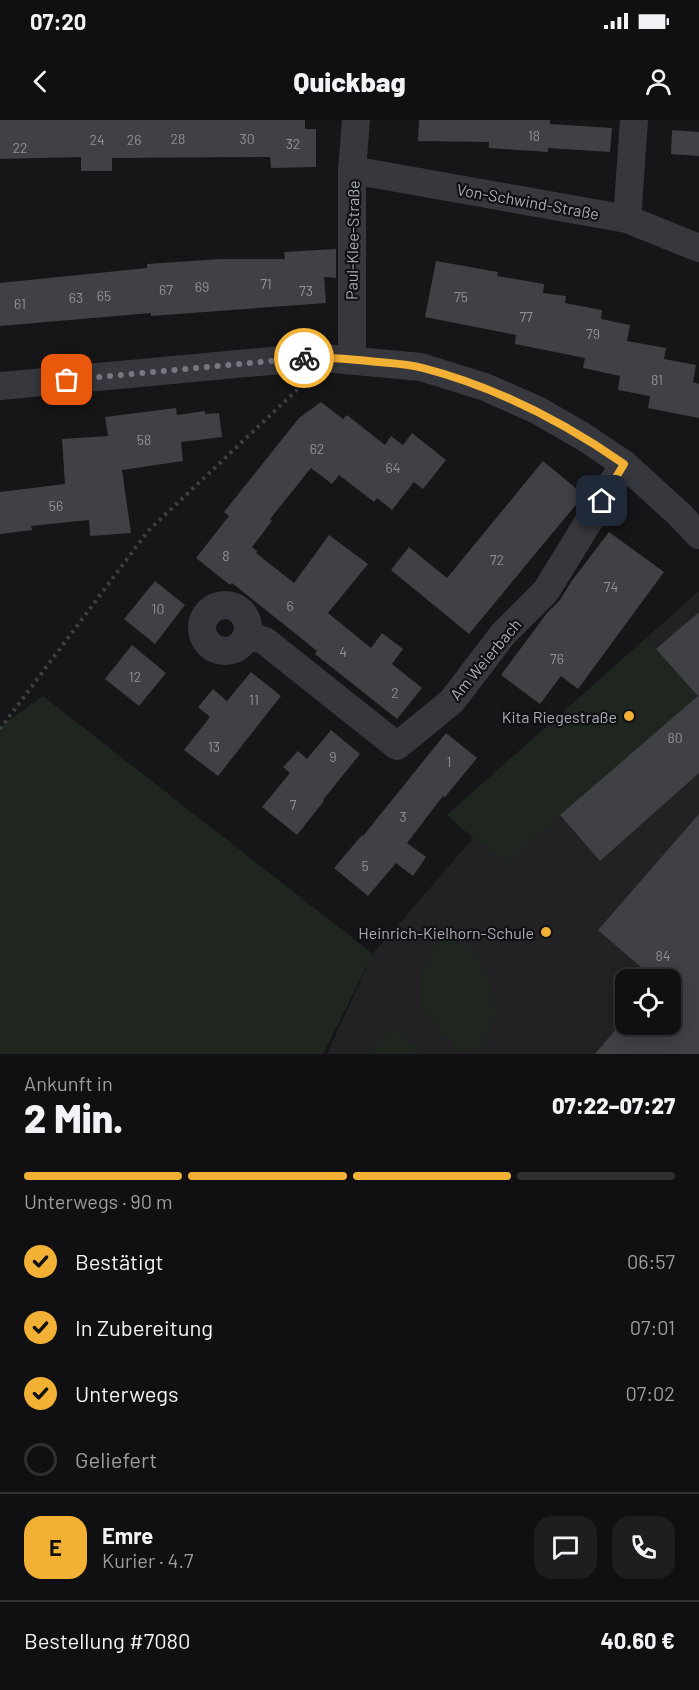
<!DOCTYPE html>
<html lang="de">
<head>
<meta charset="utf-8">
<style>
  body { margin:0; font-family:Barlow,sans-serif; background:#1e1e20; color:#f1f3f6; height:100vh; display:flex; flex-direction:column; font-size:22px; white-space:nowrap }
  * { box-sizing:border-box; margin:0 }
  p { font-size:20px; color:#9c9d9f }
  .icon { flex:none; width:33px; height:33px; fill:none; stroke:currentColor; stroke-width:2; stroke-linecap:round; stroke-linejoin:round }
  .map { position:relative; height:934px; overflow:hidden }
  .details { display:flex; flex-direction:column; background:#101012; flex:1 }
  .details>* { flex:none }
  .controls { position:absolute; left:615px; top:849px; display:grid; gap:12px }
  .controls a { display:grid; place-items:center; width:66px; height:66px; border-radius:12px; background:#101012; box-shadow:0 3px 15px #0003,0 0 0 2px #303032; font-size:30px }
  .pin { position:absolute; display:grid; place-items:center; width:51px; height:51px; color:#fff; margin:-26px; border-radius:12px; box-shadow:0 3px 9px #0006 }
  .courier { position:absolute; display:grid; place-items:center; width:60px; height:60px; margin:-30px; border:4px solid #f2b134; border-radius:50%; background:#fff; color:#222; box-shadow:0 2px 8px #0007 }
  .head em { font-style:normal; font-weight:800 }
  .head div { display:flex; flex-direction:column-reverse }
  .head { display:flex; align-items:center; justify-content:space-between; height:102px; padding:0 24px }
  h1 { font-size:39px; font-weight:800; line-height:45px }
  .bar { display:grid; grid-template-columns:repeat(4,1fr); gap:9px 6px; align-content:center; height:72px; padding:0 24px }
  .bar i { height:8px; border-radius:4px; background:#303032 }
  .bar .active { background:#f2b134 }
  .bar p { grid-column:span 4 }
  .line { display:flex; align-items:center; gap:15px; padding:0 24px; border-top:2px solid #303032 }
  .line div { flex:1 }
  .round { display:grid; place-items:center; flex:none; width:63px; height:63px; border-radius:18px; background:#1e1e20 }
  ol { padding:0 24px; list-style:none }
  li { display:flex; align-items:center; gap:18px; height:66px }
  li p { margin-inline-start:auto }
  li .icon { padding:6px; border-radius:50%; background:#f2b134; color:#111; stroke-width:4 }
  li:last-child { color:#9c9d9f }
  li i { width:33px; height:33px; border:3px solid #303032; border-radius:50% }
  .status { display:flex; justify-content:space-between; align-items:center; height:42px; padding:0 30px; background:#101012; direction:ltr }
  .status svg { height:16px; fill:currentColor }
  header { display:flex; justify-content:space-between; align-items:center; height:78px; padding:0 24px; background:#101012; font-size:27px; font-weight:800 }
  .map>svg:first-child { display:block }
  .built { fill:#222225; fill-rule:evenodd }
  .green { fill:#1e261f }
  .building { fill:#404145 }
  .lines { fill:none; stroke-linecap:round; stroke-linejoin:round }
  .path { stroke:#3d3f44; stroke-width:4; stroke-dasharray:3 4.5; stroke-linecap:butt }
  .minor { stroke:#37383d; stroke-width:28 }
  .done { stroke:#757880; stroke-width:6; stroke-dasharray:0 10.8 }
  .route { stroke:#f2b134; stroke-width:8 }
  .poi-dot { fill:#f2b134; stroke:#111113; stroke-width:2 }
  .labels { text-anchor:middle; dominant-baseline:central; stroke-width:4.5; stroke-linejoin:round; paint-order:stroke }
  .number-label { font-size:14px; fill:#8e929b }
  .street-label { font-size:16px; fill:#a8adb8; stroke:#111113 }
  .poi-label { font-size:16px; fill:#a8adb8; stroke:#111113; text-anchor:end }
</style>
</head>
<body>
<div class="status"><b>07:20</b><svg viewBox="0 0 49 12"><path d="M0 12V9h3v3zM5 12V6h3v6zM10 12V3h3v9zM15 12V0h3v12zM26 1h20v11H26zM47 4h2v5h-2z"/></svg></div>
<header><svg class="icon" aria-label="back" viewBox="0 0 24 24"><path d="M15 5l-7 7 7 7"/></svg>Quickbag<svg class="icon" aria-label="person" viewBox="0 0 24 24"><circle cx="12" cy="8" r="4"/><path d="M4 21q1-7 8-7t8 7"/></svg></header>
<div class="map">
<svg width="699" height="934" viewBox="0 0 699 934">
  <rect width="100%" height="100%" fill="#161618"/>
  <path class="built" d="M699,471V934H327L373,834L473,718L447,695ZM626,860H670V904H626Z"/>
  <path class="green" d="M646,518L692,568V582L560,695L508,742L473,717L447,695Z
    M43,576L373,834L323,934H0V607Z
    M445,819L467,825L477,835L483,852L489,859L497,892L481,930L459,931L421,888L422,850L434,833V825Z
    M393,906L424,934H368Z"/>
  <path class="building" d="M0,0H305V9H316V47L271,48L270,37L112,38V51H81V37L0,39Z
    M419,0H550V4L612,8L610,32L548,28V32L489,28V22L418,21Z
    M672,10L699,12V36L671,34Z
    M336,129V158L324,157L326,183L151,196V193L0,206V163L147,148V144L220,139H285L284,132Z
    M436,141L498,152L497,156L544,164L543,173L566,176L565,183L602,190L601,199L630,205L627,221L666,228L664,239L696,245L693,262L699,264V298L648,288L650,276L618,270L620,256L583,248L585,238L515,224L516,215L425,197Z
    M321,282L343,299L347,295L385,325L391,316L403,325L412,313L446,340L423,369L414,362L392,390L377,378L374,382L339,355L332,364L311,348L270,399L272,401L252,427L257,431L256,433L294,463L329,415L368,444L328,493L371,528L382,513L403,529L392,544L422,568L397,599L315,534L317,531L232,463L230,465L196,438L229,396L224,392L299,298Z
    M176,288L177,295L205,291V294L219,293L222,317L181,322L183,341L122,350L131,413L90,416L89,400L31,406L32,410L0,414V372L65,364L62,319L108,316L105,297Z
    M543,341L584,375L469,514L391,450L409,427L447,458Z
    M609,412L664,452L578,569L561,556L540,584L501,555L547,493L560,480L571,462Z
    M155,461L185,485L155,524L124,499Z
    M699,492V653L600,741L560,695L698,576L656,529Z
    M132,525L166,553L139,586L105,559Z
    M251,552L281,576L218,656L184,630L210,597L198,587L213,569L227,581Z
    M331,610L360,634L323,680L324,681L297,715L262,687L290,653L283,647L298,631L307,639Z
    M446,613L477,638L445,677L443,676L407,723L426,737L413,756L396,743L368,776L334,748L362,715L363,716Z
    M699,694V934H595L620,904H670V860H656L598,810Z"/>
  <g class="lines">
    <path class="path" d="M0,609L148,411L299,268"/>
    <path class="minor" d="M352,50L627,99L699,128
      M627,99L634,0
      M352,240V50L356,0
      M0,266L313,237L421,247L485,267L537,290L584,317L624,344L679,394L699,415
      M202 508a23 23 0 1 1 46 0a23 23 0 1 1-46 0Z
      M247,515L265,521L397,626L452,581L503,514L546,471L624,344"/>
  </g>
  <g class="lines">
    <path class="done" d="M67,260L304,238"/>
    <path class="route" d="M304,238C325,236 347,239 368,241C386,243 405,243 423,248C496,267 562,301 624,344L602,381"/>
  </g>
  <g class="poi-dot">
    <circle cx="629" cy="596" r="6"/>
    <circle cx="546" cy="812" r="6"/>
  </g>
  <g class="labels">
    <g class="number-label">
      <text x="534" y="15">18</text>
      <text x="178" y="18">28</text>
      <text x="247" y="18">30</text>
      <text x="97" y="19">24</text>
      <text x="134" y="19">26</text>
      <text x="293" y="23">32</text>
      <text x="20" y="27">22</text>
      <text x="266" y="163">71</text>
      <text x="202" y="166">69</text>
      <text x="166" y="169">67</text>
      <text x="306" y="170">73</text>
      <text x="104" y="175">65</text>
      <text x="461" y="176">75</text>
      <text x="76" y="177">63</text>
      <text x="20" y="183">61</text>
      <text x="526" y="196">77</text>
      <text x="593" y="213">79</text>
      <text x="657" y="259">81</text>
      <text x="144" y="319">58</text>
      <text x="317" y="328">62</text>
      <text x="393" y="347">64</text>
      <text x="56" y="385">56</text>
      <text x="226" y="435">8</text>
      <text x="497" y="439">72</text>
      <text x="611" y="466">74</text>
      <text x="290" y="485">6</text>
      <text x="158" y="488">10</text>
      <text x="343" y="531">4</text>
      <text x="557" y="538">76</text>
      <text x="135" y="556">12</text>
      <text x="395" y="572">2</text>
      <text x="254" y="579">11</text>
      <text x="675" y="617">80</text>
      <text x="214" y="626">13</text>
      <text x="333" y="636">9</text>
      <text x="449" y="641">1</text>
      <text x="293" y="684">7</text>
      <text x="403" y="696">3</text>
      <text x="365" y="745">5</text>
      <text x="663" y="835">84</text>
    </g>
    <g class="street-label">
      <text transform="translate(528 81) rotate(10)">Von-Schwind-Straße</text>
      <text transform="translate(352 120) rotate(-89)">Paul-Klee-Straße</text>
      <text transform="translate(485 539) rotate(-50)">Am Weierbach</text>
    </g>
    <g class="poi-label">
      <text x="617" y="596">Kita Riegestraße</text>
      <text x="534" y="812">Heinrich-Kielhorn-Schule</text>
    </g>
  </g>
</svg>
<div class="controls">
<a><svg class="icon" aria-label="locate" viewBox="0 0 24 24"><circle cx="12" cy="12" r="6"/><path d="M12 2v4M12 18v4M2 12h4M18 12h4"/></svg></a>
</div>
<div class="pin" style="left:67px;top:260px;background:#ea580c"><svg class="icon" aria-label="bag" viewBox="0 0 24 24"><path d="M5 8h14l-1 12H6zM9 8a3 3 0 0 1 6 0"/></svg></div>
<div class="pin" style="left:602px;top:381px;background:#1f2937"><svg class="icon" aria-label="home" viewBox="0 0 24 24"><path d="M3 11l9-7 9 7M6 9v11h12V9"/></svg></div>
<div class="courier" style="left:304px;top:238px"><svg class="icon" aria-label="bike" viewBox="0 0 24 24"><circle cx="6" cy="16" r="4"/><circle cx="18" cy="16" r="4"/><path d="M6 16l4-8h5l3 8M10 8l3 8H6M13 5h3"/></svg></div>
</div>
<section class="details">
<div class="head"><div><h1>2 Min.</h1><p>Ankunft in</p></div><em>07:22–07:27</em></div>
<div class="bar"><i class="active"></i><i class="active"></i><i class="active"></i><i></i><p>Unterwegs · 90 m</p></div>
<ol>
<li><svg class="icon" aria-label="check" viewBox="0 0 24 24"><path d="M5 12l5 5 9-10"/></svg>Bestätigt<p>06:57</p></li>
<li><svg class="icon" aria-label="check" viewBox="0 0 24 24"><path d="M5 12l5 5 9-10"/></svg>In Zubereitung<p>07:01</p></li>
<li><svg class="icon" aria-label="check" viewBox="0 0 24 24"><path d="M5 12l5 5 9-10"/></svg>Unterwegs<p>07:02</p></li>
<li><i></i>Geliefert</li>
</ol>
<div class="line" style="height:108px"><b class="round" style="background:#f2b134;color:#111">E</b><div><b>Emre</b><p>Kurier · 4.7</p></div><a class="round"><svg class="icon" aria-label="chat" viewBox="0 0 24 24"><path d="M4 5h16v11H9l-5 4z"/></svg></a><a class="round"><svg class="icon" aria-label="phone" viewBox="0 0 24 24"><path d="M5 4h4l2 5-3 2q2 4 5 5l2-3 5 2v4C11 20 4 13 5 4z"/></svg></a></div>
<div class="line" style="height:78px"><div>Bestellung #7080</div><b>40.60 €</b></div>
</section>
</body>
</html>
